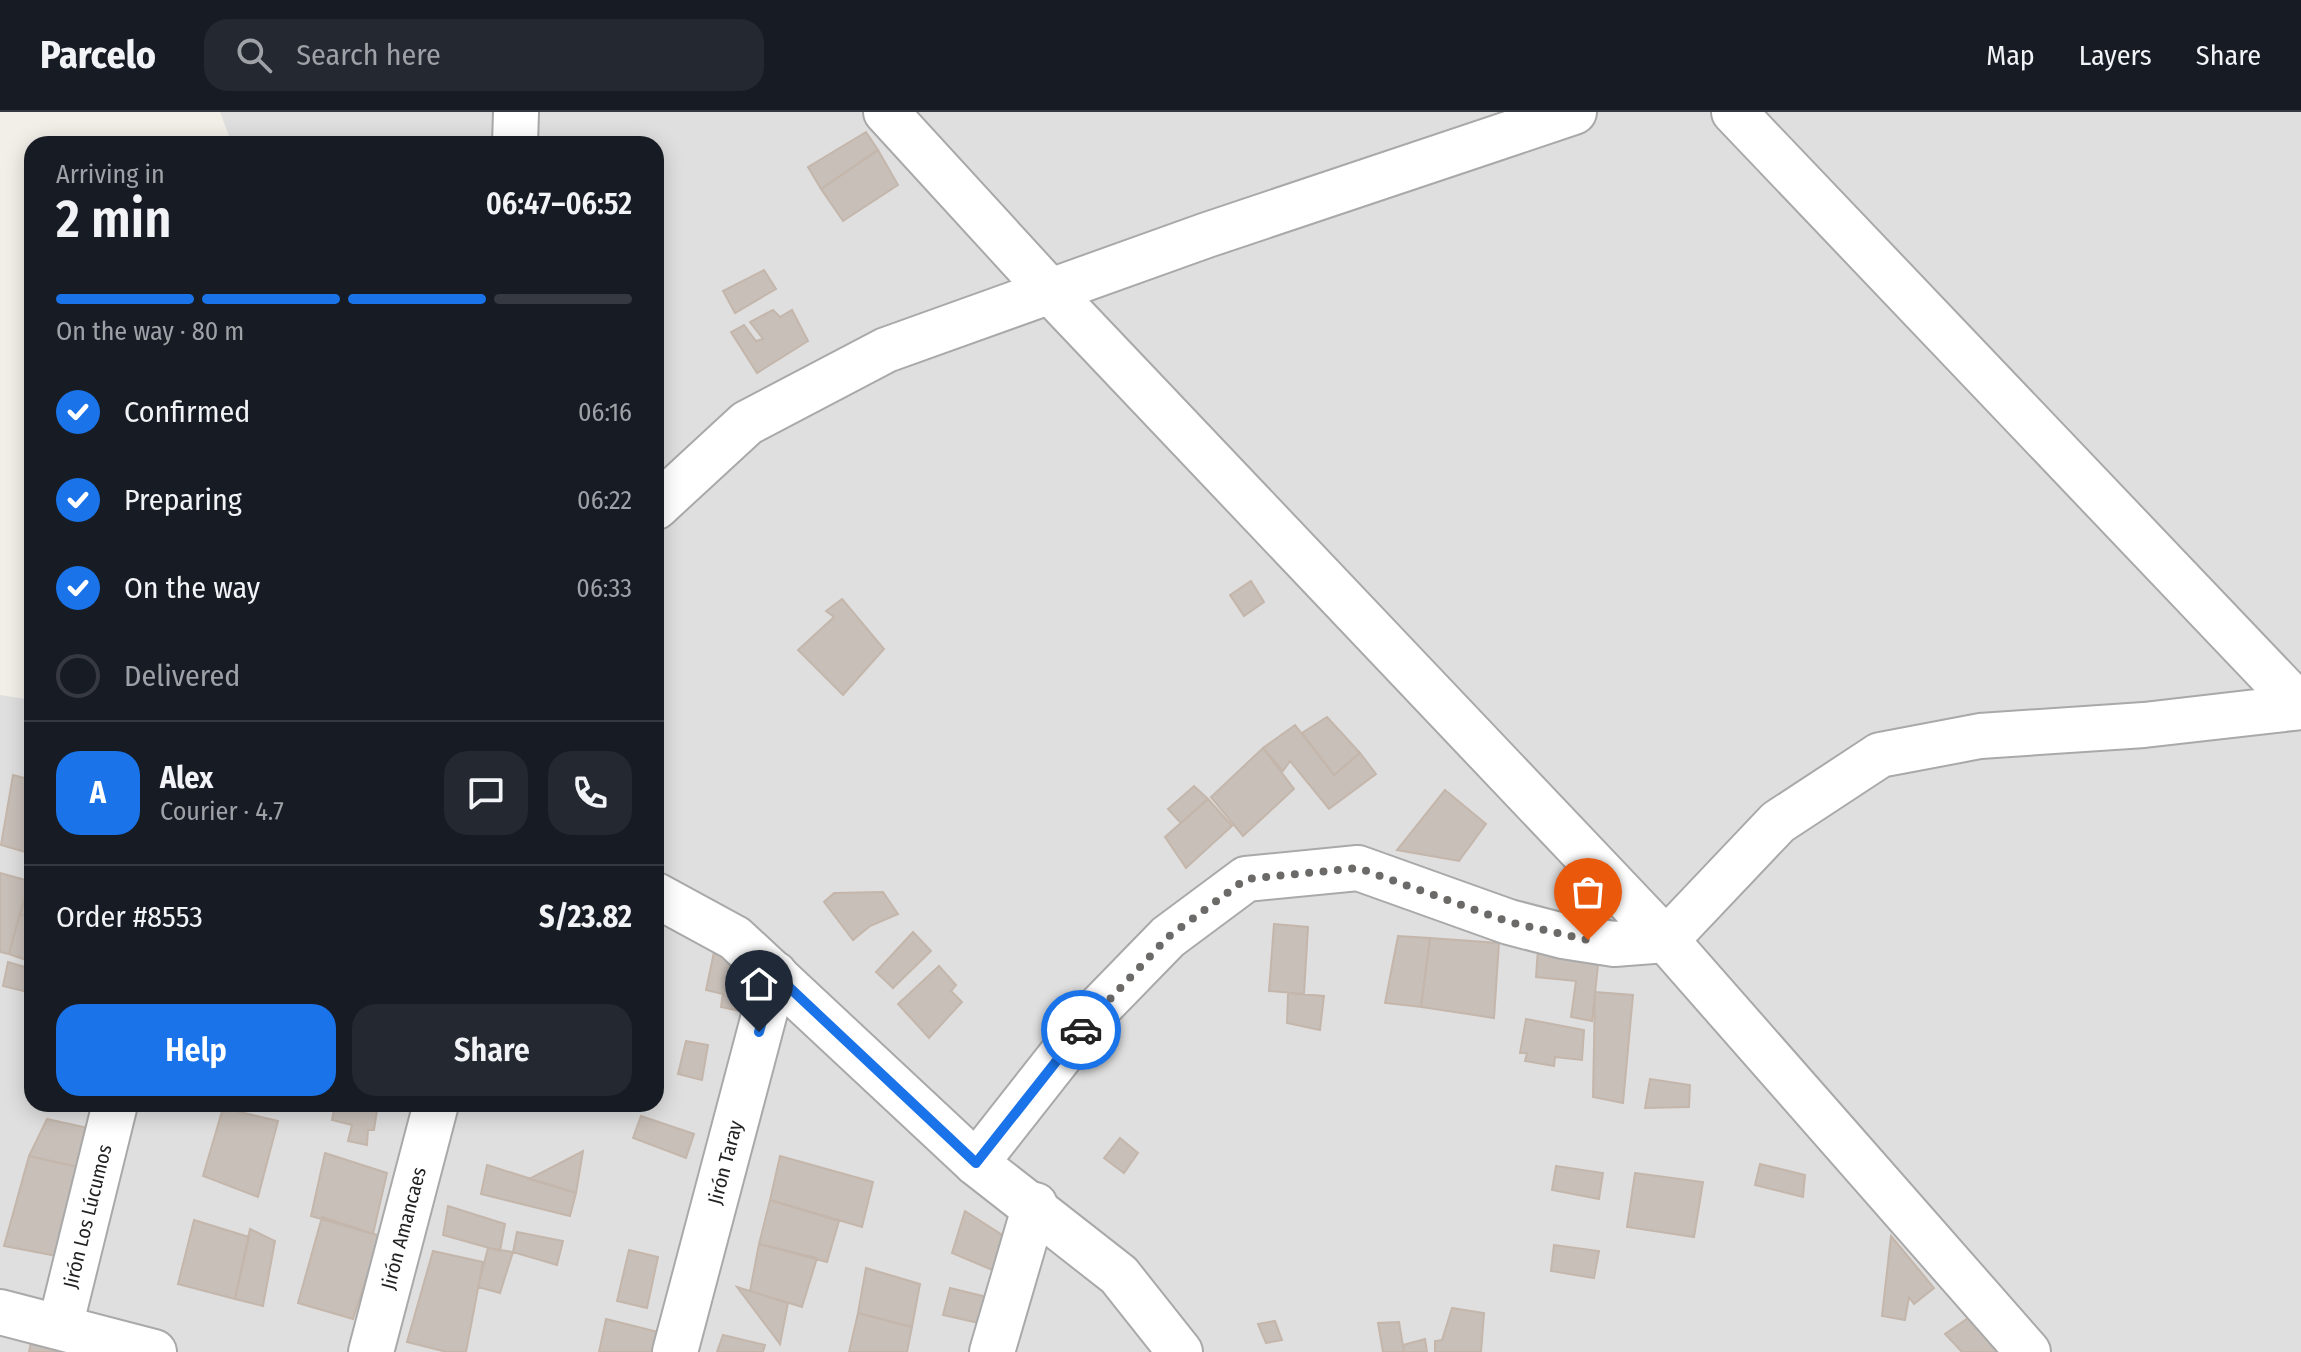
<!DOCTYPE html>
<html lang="en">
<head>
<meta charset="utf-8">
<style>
  body { margin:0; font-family:"Fira Sans Condensed",sans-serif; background:#242831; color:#f1f3f6; height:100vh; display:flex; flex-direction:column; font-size:30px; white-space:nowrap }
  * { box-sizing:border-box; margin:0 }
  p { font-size:26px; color:#9ea1a6 }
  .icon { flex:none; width:44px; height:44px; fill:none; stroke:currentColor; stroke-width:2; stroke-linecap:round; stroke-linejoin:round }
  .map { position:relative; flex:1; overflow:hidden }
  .sheet { position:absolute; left:24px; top:24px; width:640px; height:976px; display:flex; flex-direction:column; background:#171b24; border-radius:24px; box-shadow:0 4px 20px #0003 }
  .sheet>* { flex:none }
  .pin { position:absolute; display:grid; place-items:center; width:68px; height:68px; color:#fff; margin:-82px -34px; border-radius:50% 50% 50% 0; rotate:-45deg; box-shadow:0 0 8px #0007 }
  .pin .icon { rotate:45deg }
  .courier { position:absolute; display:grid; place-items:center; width:80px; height:80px; margin:-40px; border:6px solid #1a73e8; border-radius:50%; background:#fff; color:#222; box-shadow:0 2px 10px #0007 }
  .headline em { font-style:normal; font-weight:600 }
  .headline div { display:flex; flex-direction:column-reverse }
  .headline { display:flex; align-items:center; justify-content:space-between; height:136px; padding:0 32px }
  h1 { font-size:52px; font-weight:600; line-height:60px }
  .bar { display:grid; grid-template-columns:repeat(4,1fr); gap:12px 8px; align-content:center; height:96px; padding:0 32px }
  .bar i { height:10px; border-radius:6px; background:#363941 }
  .bar .current { background:#1a73e8 }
  .bar p { grid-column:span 4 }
  .line { display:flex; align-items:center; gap:20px; padding:0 32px; border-top:2px solid #363941 }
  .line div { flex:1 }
  .round { display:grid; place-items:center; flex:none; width:84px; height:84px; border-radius:24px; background:#242831 }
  ol { padding:0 32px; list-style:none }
  li { display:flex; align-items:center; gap:24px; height:88px }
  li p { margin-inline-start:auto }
  li .icon { padding:8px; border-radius:50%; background:#1a73e8; color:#fff; stroke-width:4 }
  li:last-child { color:#9ea1a6 }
  li i { width:44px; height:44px; border:4px solid #363941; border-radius:50% }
  .primary-button { display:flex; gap:16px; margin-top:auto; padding:16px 32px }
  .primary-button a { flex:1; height:92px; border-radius:24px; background:#1a73e8; color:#fff; font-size:32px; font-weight:600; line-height:92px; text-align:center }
  .primary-button a+a { background:#242831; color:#f1f3f6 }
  header { display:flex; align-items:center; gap:48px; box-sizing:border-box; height:112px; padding:0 40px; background:#171b24; border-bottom:2px solid #363941 }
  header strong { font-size:38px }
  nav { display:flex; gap:44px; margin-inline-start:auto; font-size:28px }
  .search { width:560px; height:72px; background:#242831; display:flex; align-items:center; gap:20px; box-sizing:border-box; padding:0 28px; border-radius:24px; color:#9ea1a6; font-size:30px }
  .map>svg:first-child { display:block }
  .residential { fill:#e0dfdf }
  .building { fill:#c7bfb8; stroke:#c4b6ab; stroke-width:2 }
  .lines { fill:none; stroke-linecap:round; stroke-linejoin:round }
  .street-casing { stroke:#a9a9a9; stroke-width:48 }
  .street { stroke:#fff; stroke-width:44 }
  .done { stroke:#6b6a68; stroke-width:8; stroke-dasharray:0 14.4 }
  .route { stroke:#1a73e8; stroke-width:10 }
  .labels { text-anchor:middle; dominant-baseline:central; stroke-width:7; stroke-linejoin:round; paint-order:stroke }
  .street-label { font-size:20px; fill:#222; stroke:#fff }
</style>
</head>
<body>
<header>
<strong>Parcelo</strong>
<div class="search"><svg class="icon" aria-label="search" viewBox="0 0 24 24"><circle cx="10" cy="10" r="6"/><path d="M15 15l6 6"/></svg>Search here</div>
<nav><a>Map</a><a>Layers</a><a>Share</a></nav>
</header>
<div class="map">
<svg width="2301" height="1240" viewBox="0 0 2301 1240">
  <rect width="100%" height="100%" fill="#f2efe9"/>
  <path class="residential" d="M220,0H2301V1240H0V583L32,588V992H656V32H232Z"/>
  <path class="building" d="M866,20L878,38L821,77L808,55Z
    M878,38L898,73L843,109L821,77Z
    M764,158L776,177L735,201L723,179Z
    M773,198L780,205L792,198L808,229L757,261L731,220L744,213L756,229L763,227L750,210Z
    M1251,469L1264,490L1244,504L1230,483Z
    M842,487L884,537L843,583L798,538L834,505L826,499Z
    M1327,605L1360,641L1334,663L1302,621Z
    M1295,613L1334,663L1360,641L1376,662L1329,697L1290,649L1283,659L1263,636Z
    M1263,636L1294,677L1243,724L1211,685Z
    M13,663L32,668V742L1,733Z
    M1194,674L1208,687L1181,711L1168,697Z
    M1445,678L1486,712L1459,749L1397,738Z
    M1208,687L1232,714L1186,756L1165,725Z
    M0,761L29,769L9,842L0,840Z
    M32,771V806L20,802Z
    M883,780L898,802L870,814L853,828L824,790L834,781Z
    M20,802L32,806V850L9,842Z
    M1274,812L1308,815L1304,882L1269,879Z
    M913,820L931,839L893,876L876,860Z
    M1398,824L1430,826L1421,895L1385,891Z
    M1430,826L1499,831L1494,906L1421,895Z
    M1538,836L1599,844L1592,909L1571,905L1576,869L1536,865Z
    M714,840L753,849L740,899L721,895L723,882L706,878Z
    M8,850L32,857V881L3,874Z
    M939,854L956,873L951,879L962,890L929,926L898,892Z
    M1595,880L1633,883L1623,991L1593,985Z
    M1288,881L1324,884L1320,918L1287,911Z
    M1526,907L1584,918L1582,948L1555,945L1554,954L1525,949L1527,941H1520Z
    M686,929L708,933L702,968L678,962Z
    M1650,967L1690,973L1689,995L1645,996Z
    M335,992H378L374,1018H368L367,1033L348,1029L352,1013L332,1008Z
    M223,996L278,1009L258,1085L203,1064Z
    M641,1004L694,1022L686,1046L633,1026Z
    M47,1007L88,1016L78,1055L29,1044Z
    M1120,1026L1138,1041L1124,1061L1104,1046Z
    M583,1039L576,1081L529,1067Z
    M325,1041L387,1061L373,1122L311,1104Z
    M29,1044L78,1055L62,1145L4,1134Z
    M780,1044L873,1070L862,1115L770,1088Z
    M1760,1052L1805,1063L1803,1085L1755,1073Z
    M487,1053L576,1081L570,1104L481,1082Z
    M1556,1054L1603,1061L1599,1087L1552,1078Z
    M1635,1061L1703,1070L1694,1125L1627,1115Z
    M770,1088L839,1109L827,1150L759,1132Z
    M448,1094L505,1112L500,1139L443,1123Z
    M965,1099L1010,1128L997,1160L952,1141Z
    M322,1105L380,1124L353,1207L298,1191Z
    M194,1108L249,1125L235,1187L178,1172Z
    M250,1117L275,1129L263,1194L235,1187Z
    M517,1120L563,1129L557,1153L513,1140Z
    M1891,1124L1934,1176L1914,1192L1909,1185L1905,1208L1882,1204Z
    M759,1132L817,1146L802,1195L750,1179Z
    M1554,1133L1599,1139L1594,1166L1551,1159Z
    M488,1136L513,1140L500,1181L478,1175Z
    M629,1138L658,1145L647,1196L617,1189Z
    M433,1139L483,1150L466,1240H447L407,1230Z
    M866,1156L920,1172L912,1215L858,1201Z
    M737,1175L788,1191L780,1232Z
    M950,1176L999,1188L988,1213L943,1203Z
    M1452,1196L1484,1201L1481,1240H1435V1229L1442,1228Z
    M858,1201L912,1215L907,1240H849Z
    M1971,1204L2006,1240H1962L1945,1222Z
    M606,1207L662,1221L657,1240H599Z
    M1275,1209L1282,1228L1266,1231L1258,1212Z
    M1399,1210L1404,1240H1383L1378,1211Z
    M34,1216L66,1226L63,1240H29Z
    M723,1223L765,1233L763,1240H717Z
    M1425,1227L1427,1240H1404L1403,1233Z"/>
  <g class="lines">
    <g class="street-casing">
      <g id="street">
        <path d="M886,0L1049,178L1666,828L2028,1240"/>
        <path d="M1734,0L2301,595"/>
        <path d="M515,32L516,0"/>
        <path d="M656,395L747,311L886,238L1207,123L1574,0"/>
        <path d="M656,783L735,826L976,1051L1119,1163L1180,1240"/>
        <path d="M976,1051L1094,901L1168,825L1246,767L1358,756L1509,810L1563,824L1614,832L1666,828L1778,710L1880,643L1980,624L2144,613L2301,595"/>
        <path d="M0,1200L154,1240"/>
        <path id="s1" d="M60,1215L115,992"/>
        <path id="s2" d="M371,1240L436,992"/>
        <path id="s3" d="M675,1240L775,862"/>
        <path d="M992,1240L1035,1093"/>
      </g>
    </g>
    <use href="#street" class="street"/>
  </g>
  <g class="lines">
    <path class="done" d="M1081,918L1168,825L1246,767L1358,756L1509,810L1588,828"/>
    <path class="route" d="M759,920L775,862L976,1051L1081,918"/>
  </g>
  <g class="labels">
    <g class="street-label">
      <text stroke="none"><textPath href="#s3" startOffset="196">Jirón Taray</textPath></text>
      <text stroke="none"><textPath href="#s1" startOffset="114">Jirón Los Lúcumos</textPath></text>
      <text stroke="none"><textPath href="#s2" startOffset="128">Jirón Amancaes</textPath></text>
    </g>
  </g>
</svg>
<div class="pin" style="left:1588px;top:828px;background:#ea580c"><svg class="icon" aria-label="bag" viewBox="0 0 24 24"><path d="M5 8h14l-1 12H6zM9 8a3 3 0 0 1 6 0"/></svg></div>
<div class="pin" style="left:759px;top:920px;background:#1f2937"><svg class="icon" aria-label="home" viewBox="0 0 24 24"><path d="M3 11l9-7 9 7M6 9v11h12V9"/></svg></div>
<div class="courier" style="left:1081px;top:918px"><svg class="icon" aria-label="car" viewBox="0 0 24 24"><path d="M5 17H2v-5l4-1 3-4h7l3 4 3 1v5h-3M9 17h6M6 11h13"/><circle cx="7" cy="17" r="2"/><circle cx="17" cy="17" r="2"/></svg></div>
<section class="sheet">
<div class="headline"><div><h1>2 min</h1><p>Arriving in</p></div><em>06:47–06:52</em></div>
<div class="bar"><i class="current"></i><i class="current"></i><i class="current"></i><i></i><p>On the way · 80 m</p></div>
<ol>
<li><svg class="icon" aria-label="check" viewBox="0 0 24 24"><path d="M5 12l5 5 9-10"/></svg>Confirmed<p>06:16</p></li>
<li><svg class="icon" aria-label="check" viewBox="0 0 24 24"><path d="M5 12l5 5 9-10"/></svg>Preparing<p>06:22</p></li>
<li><svg class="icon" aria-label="check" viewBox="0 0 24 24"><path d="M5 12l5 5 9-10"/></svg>On the way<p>06:33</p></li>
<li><i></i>Delivered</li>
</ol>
<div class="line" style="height:144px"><b class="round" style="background:#1a73e8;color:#fff">A</b><div><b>Alex</b><p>Courier · 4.7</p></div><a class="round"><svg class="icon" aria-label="chat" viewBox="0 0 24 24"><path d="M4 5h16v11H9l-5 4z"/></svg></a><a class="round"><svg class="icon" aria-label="phone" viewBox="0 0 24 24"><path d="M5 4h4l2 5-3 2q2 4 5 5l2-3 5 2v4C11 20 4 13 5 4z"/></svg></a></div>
<div class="line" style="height:104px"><div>Order #8553</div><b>S/23.82</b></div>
<div class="primary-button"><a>Help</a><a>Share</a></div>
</section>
</div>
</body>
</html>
